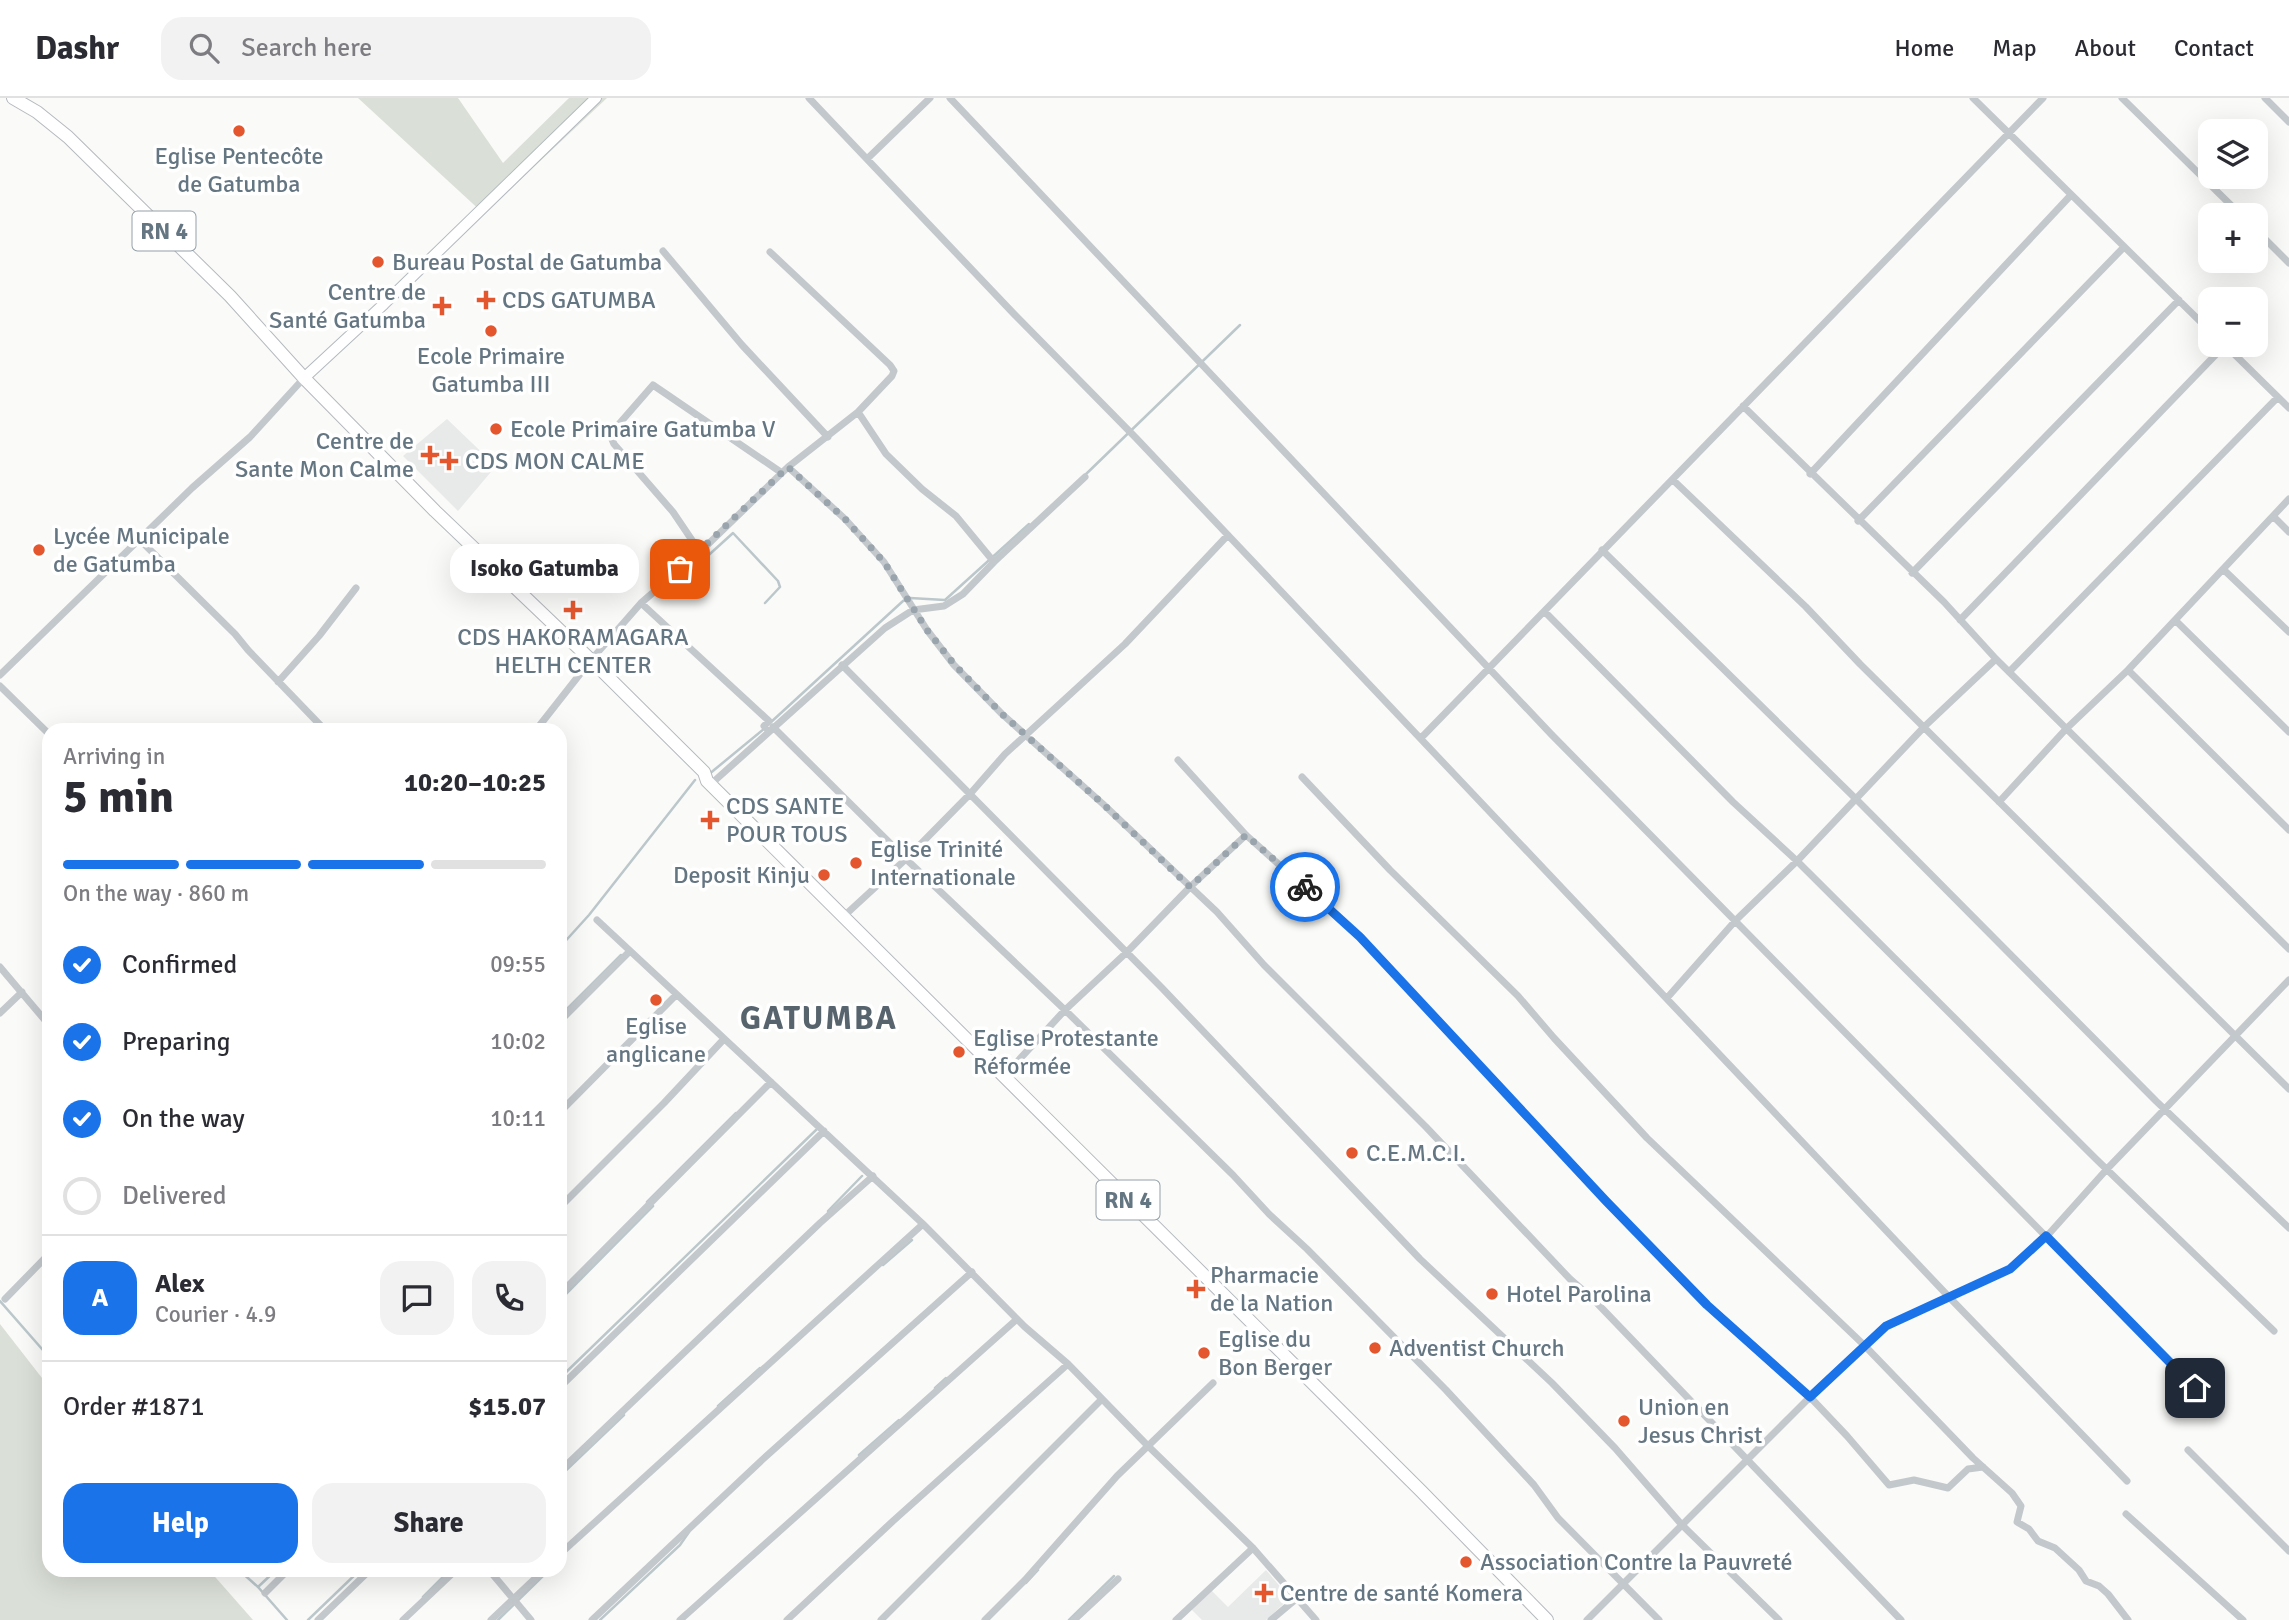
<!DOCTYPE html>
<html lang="en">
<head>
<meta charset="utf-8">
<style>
  body { margin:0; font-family:Signika,sans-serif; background:#f2f2f3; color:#2b2b33; height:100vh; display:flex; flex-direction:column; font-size:26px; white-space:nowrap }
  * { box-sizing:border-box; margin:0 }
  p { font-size:23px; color:#7c7c81 }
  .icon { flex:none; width:38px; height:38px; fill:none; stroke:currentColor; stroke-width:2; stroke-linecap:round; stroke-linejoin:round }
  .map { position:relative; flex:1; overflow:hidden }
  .panel { position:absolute; left:42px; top:625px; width:525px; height:854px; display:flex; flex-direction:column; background:#fff; border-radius:21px; box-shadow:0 7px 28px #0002 }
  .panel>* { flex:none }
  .tools { position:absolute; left:2198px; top:21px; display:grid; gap:14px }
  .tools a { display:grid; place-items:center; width:70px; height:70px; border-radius:14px; background:#fff; box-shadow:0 7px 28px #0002; font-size:35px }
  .pin { position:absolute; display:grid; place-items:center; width:60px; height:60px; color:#fff; margin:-30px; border-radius:14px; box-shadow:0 4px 10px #0006 }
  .courier { position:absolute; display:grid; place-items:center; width:70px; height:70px; margin:-35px; border:5px solid #1a73e8; border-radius:50%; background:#fff; color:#222; box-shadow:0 2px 9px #0007 }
  .bubble { position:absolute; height:49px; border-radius:21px; background:#fff; box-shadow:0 7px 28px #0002; font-size:23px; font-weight:800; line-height:49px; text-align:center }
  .overview em { font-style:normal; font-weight:800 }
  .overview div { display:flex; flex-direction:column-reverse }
  .overview { display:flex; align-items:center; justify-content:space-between; height:119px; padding:0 21px }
  h1 { font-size:46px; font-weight:800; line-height:52px }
  .bar { display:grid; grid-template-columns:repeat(4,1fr); gap:10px 7px; align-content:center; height:84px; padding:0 21px }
  .bar i { height:9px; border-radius:5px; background:#e1e1e2 }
  .bar .on { background:#1a73e8 }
  .bar p { grid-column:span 4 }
  .line { display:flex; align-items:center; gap:18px; padding:0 21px; border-top:2px solid #e1e1e2 }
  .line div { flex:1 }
  .round { display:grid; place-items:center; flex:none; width:74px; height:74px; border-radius:21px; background:#f2f2f3 }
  ol { padding:0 21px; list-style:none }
  li { display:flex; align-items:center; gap:21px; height:77px }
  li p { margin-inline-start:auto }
  li .icon { padding:7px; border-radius:50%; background:#1a73e8; color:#fff; stroke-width:4 }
  li:last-child { color:#7c7c81 }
  li i { width:38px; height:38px; border:4px solid #e1e1e2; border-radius:50% }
  .primary-button { display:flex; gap:14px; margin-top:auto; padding:14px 21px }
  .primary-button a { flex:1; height:80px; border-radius:21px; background:#1a73e8; color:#fff; font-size:28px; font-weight:800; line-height:80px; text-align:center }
  .primary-button a+a { background:#f2f2f3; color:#2b2b33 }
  header { display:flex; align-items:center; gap:42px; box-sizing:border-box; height:98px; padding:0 35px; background:#fff; border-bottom:2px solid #e1e1e2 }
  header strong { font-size:33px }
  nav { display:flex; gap:38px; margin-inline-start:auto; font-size:24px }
  .search { width:490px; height:63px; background:#f2f2f3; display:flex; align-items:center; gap:18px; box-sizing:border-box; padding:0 24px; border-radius:21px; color:#7c7c81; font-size:26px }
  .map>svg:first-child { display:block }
  .built { fill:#e8e9e9 }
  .green { fill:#dadfd7 }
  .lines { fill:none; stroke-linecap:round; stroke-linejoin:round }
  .stream { stroke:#bbc7cb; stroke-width:2.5 }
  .secondary-casing { stroke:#b3babf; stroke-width:12 }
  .primary-casing { stroke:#b5babe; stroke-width:14 }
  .street { stroke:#c3c8cc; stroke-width:7 }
  .secondary { stroke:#fff; stroke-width:10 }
  .primary { stroke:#fff; stroke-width:12 }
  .done { stroke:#99a4ac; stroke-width:7; stroke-dasharray:0 12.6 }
  .route { stroke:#1a73e8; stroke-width:9 }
  .poi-dot { fill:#e4572e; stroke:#fff; stroke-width:2.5 }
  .labels { text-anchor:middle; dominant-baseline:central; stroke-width:7; stroke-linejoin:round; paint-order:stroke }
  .shield { fill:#fff; stroke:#939fa8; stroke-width:2 }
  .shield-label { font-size:23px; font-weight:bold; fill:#657683 }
  .poi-label { font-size:24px; fill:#657683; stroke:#fff; text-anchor:start }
  .district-label { font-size:32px; font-weight:bold; letter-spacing:2px; fill:#57646e; stroke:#fff }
</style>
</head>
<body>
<header>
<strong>Dashr</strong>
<div class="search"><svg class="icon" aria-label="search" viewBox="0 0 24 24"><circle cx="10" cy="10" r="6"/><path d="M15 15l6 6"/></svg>Search here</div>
<nav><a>Home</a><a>Map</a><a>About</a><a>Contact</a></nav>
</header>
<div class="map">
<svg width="2289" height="1522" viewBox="0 0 2289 1522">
  <rect width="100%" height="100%" fill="#fafaf8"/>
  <path class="built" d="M447,321L496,368L458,413L403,358Z
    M1266,1472L1290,1500L1266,1522H1202L1190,1510L1210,1491L1228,1509Z"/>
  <path class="green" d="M358,0H458L503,65L569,0H607L484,116Z
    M0,1226L49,1289V1472H209L253,1522H0Z"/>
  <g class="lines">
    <path class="stream" d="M1084,378L1240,227
      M669,493L733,435L778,483L780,489L765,505
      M770,625L903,503L910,500L945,502L1029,426
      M708,677L765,630
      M560,849L589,817L695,682
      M560,918L621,857
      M647,1104L736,1015
      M828,1113L862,1078
      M883,1167L912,1142
      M560,1202L653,1108
      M0,1203L49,1259
      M560,1280L816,1032
      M935,1290L946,1280
      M718,1308L760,1270
      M859,1357L899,1322
      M560,1378L624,1317
      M239,1472L258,1489L287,1522
      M1026,1485L1038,1472
      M258,1489L276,1472
      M423,1499L450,1472
      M308,1522L360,1472
      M498,1522L549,1472
      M600,1522L680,1447L689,1434
      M1069,1522L1114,1478"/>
    <g class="secondary-casing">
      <path id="secondary" d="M304,280L384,206L596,0"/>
    </g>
    <g class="primary-casing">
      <path id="primary" d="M13,0L37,14L68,39L230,198L304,280L435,413L591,562L704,674L707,683L1421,1393L1547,1522"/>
    </g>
    <path class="street" d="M809,0L1014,216L1136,340L1949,1199L2127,1383
      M950,0L1551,636L2209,1304
      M1973,0L2210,233
      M2122,0L2241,117
      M2265,0L2289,24
      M867,61L930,0
      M2256,132L2289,165
      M663,153L742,247L828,339
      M2225,247L2289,310
      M1743,308L1944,504L1996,561L2289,851
      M858,314L886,356L922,391L956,418L994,464
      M788,369L845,421L884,464L927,532L954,567L1002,616L1103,706L1217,814L1264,867L1426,1029L1570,1181L1594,1202L1901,1522
      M1810,376L2071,97
      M1673,382L1806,509L1860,566L2289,991
      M2273,418L2289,434
      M1858,423L2124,149
      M139,441L235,536L248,552L325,632
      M1602,452L1856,701L2156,1003L2289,1130
      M700,454L673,414L614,346L611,339L612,334L653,287L782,375
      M2224,472L2289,534
      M1912,475L2179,202
      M641,505L769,623L764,628L769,633
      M1545,514L1733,704L1797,763L2096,1061L2274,1233
      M1960,522L2225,247
      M2175,522L2289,634
      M842,567L1162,890L1420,1161L1552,1285L1615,1350L1682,1427L1779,1522
      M2128,572L2289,732
      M2009,574L2278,299
      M0,577L192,390L250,339L304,280
      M278,584L319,538L356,490
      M0,588L49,636
      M773,629L906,761L1065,912L1233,1077L1269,1116L1307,1151L1446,1292L1534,1387L1558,1420L1659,1522
      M536,632L591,562L641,505L700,454L788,369L858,314L892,278L894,273L890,267L770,154
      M1421,640L2043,0
      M1178,662L1246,737L1360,839L1606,1103L1707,1207L1810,1299L1847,1338L1889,1387L1914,1382L1948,1390L1968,1371L1983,1369
      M1302,679L1390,772L1518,898L1554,940L1647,1040L1864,1247L1973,1360L2012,1395L2021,1408L2017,1424L2029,1431L2038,1443L2055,1450L2079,1472L2086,1483L2099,1488L2108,1496L2128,1522
      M711,686L885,530L913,512L944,508L963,496L994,464L1085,379
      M1999,704L2066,631L2128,572L2289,401
      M844,818L906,761L970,696L1005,656L1125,546L1228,437
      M597,822L923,1126L1025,1229L1068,1266L1147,1347L1253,1450L1316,1522
      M0,869L49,927
      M1667,900L1736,822L1797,763L1925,628L1996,561
      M0,915L22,894
      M560,923L630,853
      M1004,978L1065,912L1127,854L1190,789L1246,737
      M560,1014L676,897
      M560,1109L664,1005L724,941
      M560,1196L771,984
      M5,1201L49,1156
      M560,1289L824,1033
      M2188,1352L2289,1453
      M560,1373L820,1125L873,1078
      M2126,1416L2243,1522
      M560,1456L923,1126
      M489,1472L531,1522
      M265,1495L288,1472
      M318,1522L370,1472
      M403,1522L456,1472
      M491,1522L544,1472
      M592,1522L762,1362L972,1174
      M680,1522L1017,1221
      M787,1522L893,1423L1068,1266
      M881,1522L1102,1301
      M985,1522L1025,1482L1117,1378L1213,1285
      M1074,1522L1118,1481
      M1176,1522L1253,1450
      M1271,1522L1296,1501
      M1587,1522L1810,1299L1886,1228L2010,1171L2047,1138L2107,1071L2289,882"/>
    <use href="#secondary" class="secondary"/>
    <use href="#primary" class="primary"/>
  </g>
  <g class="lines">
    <path class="done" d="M680,471L788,369L845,421L884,464L927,532L954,566L1002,616L1103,706L1190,789L1246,737L1305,789"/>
    <path class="route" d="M1305,789L1360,839L1606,1103L1707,1207L1810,1299L1886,1228L2010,1171L2046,1138L2195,1290"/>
  </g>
  <g class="poi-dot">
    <circle cx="239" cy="33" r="7"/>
    <circle cx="378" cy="164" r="7"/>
    <path d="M482.5 191.5h7v7h7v7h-7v7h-7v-7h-7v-7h7z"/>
    <path d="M438.5 197.5h7v7h7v7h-7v7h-7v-7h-7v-7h7z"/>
    <circle cx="491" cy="233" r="7"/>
    <circle cx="496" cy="331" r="7"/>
    <path d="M426.5 346.5h7v7h7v7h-7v7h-7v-7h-7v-7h7z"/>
    <path d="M445.5 352.5h7v7h7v7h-7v7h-7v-7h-7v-7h7z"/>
    <circle cx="39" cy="452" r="7"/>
    <path d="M569.5 501.5h7v7h7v7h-7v7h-7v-7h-7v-7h7z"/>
    <path d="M706.5 711.5h7v7h7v7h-7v7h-7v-7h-7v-7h7z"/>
    <circle cx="856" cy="765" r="7"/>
    <circle cx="824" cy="777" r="7"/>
    <circle cx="656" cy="902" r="7"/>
    <circle cx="959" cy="954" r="7"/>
    <circle cx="1352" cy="1055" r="7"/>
    <path d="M1192.5 1180.5h7v7h7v7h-7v7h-7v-7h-7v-7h7z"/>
    <circle cx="1492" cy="1196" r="7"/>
    <circle cx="1375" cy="1250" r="7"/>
    <circle cx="1204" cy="1255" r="7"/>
    <circle cx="1624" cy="1323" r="7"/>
    <circle cx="1466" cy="1464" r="7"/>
    <path d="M1260.5 1484.5h7v7h7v7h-7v7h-7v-7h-7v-7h7z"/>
  </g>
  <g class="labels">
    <g class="shield">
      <rect x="132.5" y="113.5" width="63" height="39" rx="5"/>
      <rect x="1096.5" y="1082.5" width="63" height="39" rx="5"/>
    </g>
    <g class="shield-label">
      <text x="164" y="133">RN 4</text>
      <text x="1128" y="1102">RN 4</text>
    </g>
    <g class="poi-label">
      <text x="239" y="58" text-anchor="middle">Eglise Pentecôte<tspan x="239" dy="28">de Gatumba</tspan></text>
      <text x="392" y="164">Bureau Postal de Gatumba</text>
      <text x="426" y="194" text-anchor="end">Centre de<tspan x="426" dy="28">Santé Gatumba</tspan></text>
      <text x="502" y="202">CDS GATUMBA</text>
      <text x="491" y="258" text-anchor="middle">Ecole Primaire<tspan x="491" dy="28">Gatumba III</tspan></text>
      <text x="510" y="331">Ecole Primaire Gatumba V</text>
      <text x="414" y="343" text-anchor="end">Centre de<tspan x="414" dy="28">Sante Mon Calme</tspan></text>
      <text x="465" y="363">CDS MON CALME</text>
      <text x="53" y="438">Lycée Municipale<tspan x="53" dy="28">de Gatumba</tspan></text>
      <text x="573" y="539" text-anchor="middle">CDS HAKORAMAGARA<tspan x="573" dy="28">HELTH CENTER</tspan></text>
      <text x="726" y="708">CDS SANTE<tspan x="726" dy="28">POUR TOUS</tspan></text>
      <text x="870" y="751">Eglise Trinité<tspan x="870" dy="28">Internationale</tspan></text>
      <text x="810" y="777" text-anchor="end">Deposit Kinju</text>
      <text x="656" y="928" text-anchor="middle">Eglise<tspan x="656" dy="28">anglicane</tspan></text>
      <text x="973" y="940">Eglise Protestante<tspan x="973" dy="28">Réformée</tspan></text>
      <text x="1366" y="1055">C.E.M.C.I.</text>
      <text x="1210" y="1177">Pharmacie<tspan x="1210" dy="28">de la Nation</tspan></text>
      <text x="1506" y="1196">Hotel Parolina</text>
      <text x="1218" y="1241">Eglise du<tspan x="1218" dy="28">Bon Berger</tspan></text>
      <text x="1389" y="1250">Adventist Church</text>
      <text x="1638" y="1309">Union en<tspan x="1638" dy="28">Jesus Christ</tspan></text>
      <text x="1480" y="1464">Association Contre la Pauvreté</text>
      <text x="1280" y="1495">Centre de santé Komera</text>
    </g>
    <g class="district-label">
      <text x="819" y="920">GATUMBA</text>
    </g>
  </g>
</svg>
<div class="tools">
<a><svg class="icon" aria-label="layers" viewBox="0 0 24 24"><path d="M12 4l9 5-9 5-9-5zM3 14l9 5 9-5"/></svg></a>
<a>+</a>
<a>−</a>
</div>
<div class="pin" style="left:680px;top:471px;background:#ea580c"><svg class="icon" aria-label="bag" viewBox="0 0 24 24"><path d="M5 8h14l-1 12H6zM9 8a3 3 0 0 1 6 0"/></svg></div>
<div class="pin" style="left:2195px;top:1290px;background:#1f2937"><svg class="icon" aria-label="home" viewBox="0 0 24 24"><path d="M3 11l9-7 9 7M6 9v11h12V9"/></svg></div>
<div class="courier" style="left:1305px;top:789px"><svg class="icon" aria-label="bike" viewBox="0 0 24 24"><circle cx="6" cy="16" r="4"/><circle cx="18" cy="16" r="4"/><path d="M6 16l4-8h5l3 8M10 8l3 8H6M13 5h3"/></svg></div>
<div class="bubble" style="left:450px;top:446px;width:189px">Isoko Gatumba</div>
<section class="panel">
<div class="overview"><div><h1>5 min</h1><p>Arriving in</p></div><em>10:20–10:25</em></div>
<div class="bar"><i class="on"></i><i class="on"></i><i class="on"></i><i></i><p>On the way · 860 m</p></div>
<ol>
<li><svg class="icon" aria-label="check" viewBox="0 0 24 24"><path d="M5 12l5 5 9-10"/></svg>Confirmed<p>09:55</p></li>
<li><svg class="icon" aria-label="check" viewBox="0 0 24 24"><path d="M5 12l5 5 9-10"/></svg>Preparing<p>10:02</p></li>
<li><svg class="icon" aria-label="check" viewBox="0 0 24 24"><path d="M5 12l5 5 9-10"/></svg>On the way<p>10:11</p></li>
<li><i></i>Delivered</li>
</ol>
<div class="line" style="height:126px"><b class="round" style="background:#1a73e8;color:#fff">A</b><div><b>Alex</b><p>Courier · 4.9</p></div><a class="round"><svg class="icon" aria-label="chat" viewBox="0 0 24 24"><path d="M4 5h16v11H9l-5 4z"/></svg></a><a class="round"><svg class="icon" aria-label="phone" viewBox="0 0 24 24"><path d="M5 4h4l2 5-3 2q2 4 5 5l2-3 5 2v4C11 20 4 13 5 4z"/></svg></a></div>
<div class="line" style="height:91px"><div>Order #1871</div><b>$15.07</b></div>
<div class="primary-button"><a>Help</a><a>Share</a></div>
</section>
</div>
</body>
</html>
